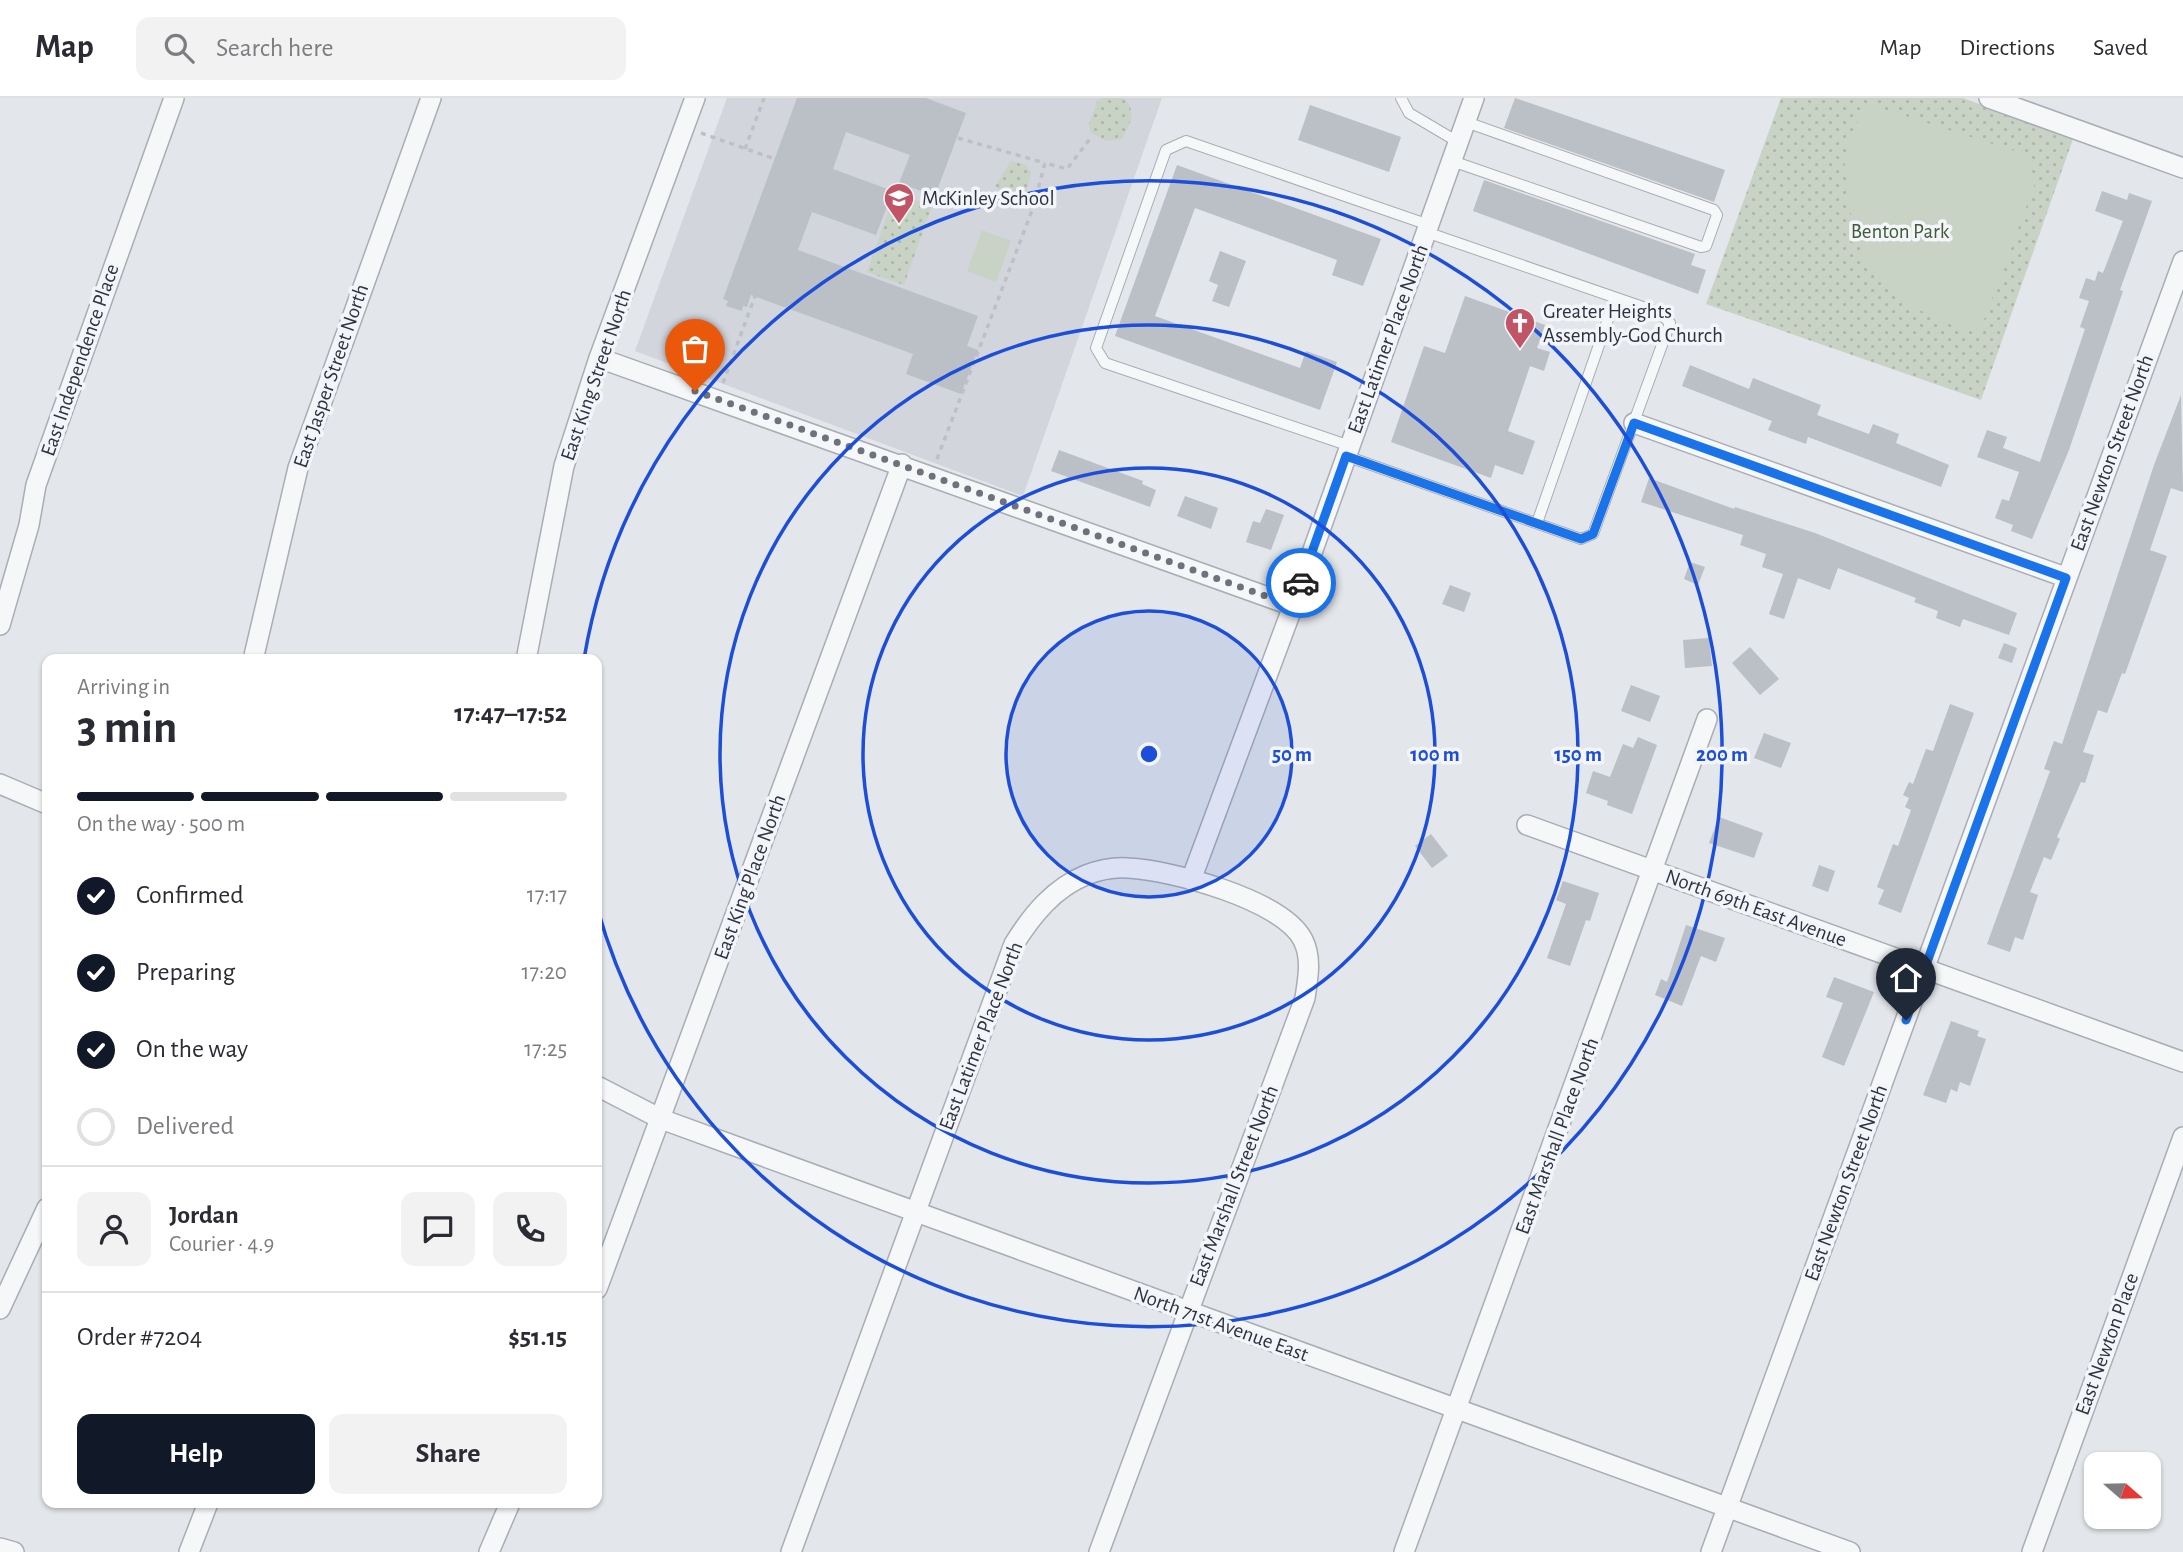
<!DOCTYPE html>
<html lang="en">
<head>
<meta charset="utf-8">
<style>
  body { margin:0; font-family:"Alegreya Sans",sans-serif; background:#f2f2f3; color:#2b2b33; height:100vh; display:flex; flex-direction:column; font-size:26px; white-space:nowrap }
  * { box-sizing:border-box; margin:0 }
  p { font-size:23px; color:#7c7c81 }
  .icon { flex:none; width:38px; height:38px; fill:none; stroke:currentColor; stroke-width:2; stroke-linecap:round; stroke-linejoin:round }
  .map { position:relative; flex:1; overflow:hidden }
  .sheet { position:absolute; left:42px; top:556px; width:560px; height:854px; display:flex; flex-direction:column; background:#fff; border-radius:14px; box-shadow:0 2px 5px #0004 }
  .sheet>* { flex:none }
  .needle { width:46px; rotate:110deg }
  .tools { position:absolute; left:2084px; top:1354px; display:grid; gap:14px }
  .tools a { display:grid; place-items:center; width:77px; height:77px; border-radius:14px; background:#fff; box-shadow:0 2px 5px #0004; font-size:35px }
  .pin { position:absolute; display:grid; place-items:center; width:60px; height:60px; color:#fff; margin:-72px -30px; border-radius:50% 50% 50% 0; rotate:-45deg; box-shadow:0 0 7px #0007 }
  .pin .icon { rotate:45deg }
  .courier { position:absolute; display:grid; place-items:center; width:70px; height:70px; margin:-35px; border:5px solid #1a73e8; border-radius:50%; background:#fff; color:#222; box-shadow:0 2px 9px #0007 }
  .headline em { font-style:normal; font-weight:700 }
  .headline div { display:flex; flex-direction:column-reverse }
  .headline { display:flex; align-items:center; justify-content:space-between; height:119px; padding:0 35px }
  h1 { font-size:46px; font-weight:700; line-height:52px }
  .bar { display:grid; grid-template-columns:repeat(4,1fr); gap:10px 7px; align-content:center; height:84px; padding:0 35px }
  .bar i { height:9px; border-radius:5px; background:#e1e1e2 }
  .bar .selected { background:#111827 }
  .bar p { grid-column:span 4 }
  .line { display:flex; align-items:center; gap:18px; padding:0 35px; border-top:2px solid #e1e1e2 }
  .line div { flex:1 }
  .round { display:grid; place-items:center; flex:none; width:74px; height:74px; border-radius:14px; background:#f2f2f3 }
  ol { padding:0 35px; list-style:none }
  li { display:flex; align-items:center; gap:21px; height:77px }
  li p { margin-inline-start:auto }
  li .icon { padding:7px; border-radius:50%; background:#111827; color:#fff; stroke-width:4 }
  li:last-child { color:#7c7c81 }
  li i { width:38px; height:38px; border:4px solid #e1e1e2; border-radius:50% }
  .action { display:flex; gap:14px; margin-top:auto; padding:14px 35px }
  .action a { flex:1; height:80px; border-radius:14px; background:#111827; color:#fff; font-size:28px; font-weight:700; line-height:80px; text-align:center }
  .action a+a { background:#f2f2f3; color:#2b2b33 }
  header { display:flex; align-items:center; gap:42px; box-sizing:border-box; height:98px; padding:0 35px; background:#fff; border-bottom:2px solid #e1e1e2 }
  header strong { font-size:33px }
  nav { display:flex; gap:38px; margin-inline-start:auto; font-size:24px }
  .search { width:490px; height:63px; background:#f2f2f3; display:flex; align-items:center; gap:18px; box-sizing:border-box; padding:0 24px; border-radius:14px; color:#7c7c81; font-size:26px }
  .map>svg:first-child { display:block }
  .built { fill:#d2d5dc }
  .grass { fill:url(#grass-dots) }
  .pitch { fill:#c9d3c5 }
  .building { fill:#bbbfc6 }
  .lines { fill:none; stroke-linecap:round; stroke-linejoin:round }
  .lane-casing { stroke:#a9adb4; stroke-width:12 }
  .street-casing { stroke:#a9adb4; stroke-width:22 }
  .path { stroke:#bec0c5; stroke-width:3.5; stroke-dasharray:5 5; stroke-linecap:butt }
  .lane { stroke:#f6f7f9; stroke-width:10 }
  .street { stroke:#f6f7f9; stroke-width:19 }
  .done { stroke:#6d727c; stroke-width:7; stroke-dasharray:0 12.6 }
  .route { stroke:#1a73e8; stroke-width:9 }
  .ring { fill:none; stroke:#1d4ed8; stroke-width:3.5 }
  .labels { text-anchor:middle; dominant-baseline:central; stroke-width:7; stroke-linejoin:round; paint-order:stroke }
  .poi-label { font-size:21px; fill:#2d3441; stroke:#f3f5f8; text-anchor:start }
  .park-label { font-size:21px; fill:#415b3b; stroke:#f3f5f8 }
  .street-label { font-size:21px; fill:#2d3441; stroke:#f3f5f8 }
  .centre { fill:#1d4ed8; stroke:#f3f5f8; stroke-width:3.5 }
  .ring-label { font-size:21px; text-anchor:middle; font-weight:bold; fill:#1d4ed8; stroke:#f3f5f8; stroke-width:7; stroke-linejoin:round; paint-order:stroke }
</style>
</head>
<body>
<header>
<strong>Map</strong>
<div class="search"><svg class="icon" aria-label="search" viewBox="0 0 24 24"><circle cx="10" cy="10" r="6"/><path d="M15 15l6 6"/></svg>Search here</div>
<nav><a>Map</a><a>Directions</a><a>Saved</a></nav>
</header>
<div class="map">
<svg width="2183" height="1454" viewBox="0 0 2183 1454">
  <defs>
    <pattern id="grass-dots" width="8" height="8" patternUnits="userSpaceOnUse" patternTransform="scale(1.75)"><rect width="8" height="8" fill="#c9d3c5"/><path d="M2 2h.1M6 6h.1" fill="none" stroke="#adb6aa" stroke-width="1.8" stroke-linecap="round"/></pattern>
  </defs>
  <rect width="100%" height="100%" fill="#e3e6ea"/>
  <path class="built" d="M727,0H1162L1023,398L635,253Z"/>
  <path class="grass" d="M1102,0H1123C1138,12 1130,27 1122,41L1107,43L1091,35L1089,26L1097,3Z
    M1781,0H1963L2073,41L1981,302L1706,206Z
    M1011,63L1026,67L1031,74L1024,104L1010,109L1003,106L1002,96L995,88Z
    M895,95L932,108L904,187L867,174Z"/>
  <path class="pitch" d="M1865,5L2024,56L2036,83L1980,233L1945,224L1908,207L1865,166L1851,117L1844,60Z
    M982,132L1011,143L996,184L967,173Z"/>
  <path class="building" d="M797,0H926L966,15L935,98L899,85L910,57L846,34L833,71L893,93L876,137L812,114L798,152L978,218L967,248L978,252L961,296L906,276L913,256L751,197L747,209L743,208L742,213L726,208L728,203L723,201Z
    M1515,0L1725,72L1714,104L1504,30Z
    M1310,7L1401,39L1389,74L1298,42Z
    M1177,67L1381,141L1363,188L1332,177L1337,162L1195,110L1155,218L1300,270L1306,253L1337,264L1320,312L1115,238Z
    M1484,82L1695,156L1691,167L1706,172L1698,196L1473,113Z
    M2102,93L2127,102L2129,95L2152,103L2120,192L2123,193L2069,352L2032,441L2011,433L2013,427L1995,420L2002,401L2009,403L2019,374L1977,359L1987,332L2007,339L2003,350L2040,364L2085,231L2080,229L2089,203L2079,200L2086,180L2095,183L2098,173L2103,175L2123,123L2095,113Z
    M1220,153L1246,163L1229,209L1212,203L1218,187L1209,183Z
    M1465,198L1545,227L1537,250L1550,254L1544,273L1530,268L1508,333L1535,343L1523,377L1495,367L1491,380L1391,344L1424,248L1445,255Z
    M1690,267L1749,291L1753,280L1821,307L1817,317L1869,336L1873,326L1899,336L1896,345L1949,367L1941,389L1808,339L1806,346L1768,332L1772,323L1682,288Z
    M2181,297L2183,394L2171,390L2150,452L2167,458L2125,576L2122,575L2107,615L2098,612L2083,654L2094,657L2085,685L2081,684L2057,739L2060,741L2051,762L2044,759L2030,794L2038,797L2023,842L2015,839L2010,854L1987,846L2050,673L2044,671L2054,643L2062,646L2154,367Z
    M1059,352L1143,383L1142,386L1156,392L1150,409L1051,373Z
    M1649,380L1734,411L1735,409L1815,435L2017,515L2009,537L1963,521L1960,529L1936,520L1938,513L1914,504L1916,500L1838,470L1830,492L1798,480L1784,521L1769,516L1783,476L1762,469L1766,456L1740,447L1743,437L1641,404Z
    M1185,398L1218,410L1211,431L1177,418Z
    M1266,411L1284,417L1271,452L1246,444L1253,423L1260,425Z
    M1690,464L1705,469L1698,487L1684,481Z
    M1450,487L1471,495L1464,514L1442,506Z
    M1709,540L1712,568L1685,570L1683,542Z
    M2004,545L2017,550L2012,565L1998,560Z
    M1750,549L1779,581L1760,597L1732,565Z
    M1631,587L1660,598L1650,624L1621,613Z
    M1950,606L1974,615L1901,815L1878,806L1884,792L1877,789L1893,746L1898,748L1911,712L1905,709L1909,700L1903,697L1909,684L1913,686L1926,651L1933,653Z
    M1764,635L1791,645L1781,670L1754,660Z
    M1638,639L1657,647L1632,716L1607,707L1608,703L1586,695L1593,673L1610,679L1623,646L1633,650Z
    M1719,719L1763,735L1754,760L1709,745Z
    M1431,736L1448,758L1432,770L1415,748Z
    M1819,767L1835,773L1828,794L1812,788Z
    M1563,783L1599,795L1590,823L1586,822L1570,868L1547,860L1566,806L1556,802Z
    M1686,827L1725,840L1716,864L1701,858L1682,908L1655,897L1661,881L1667,884Z
    M1834,879L1874,894L1844,968L1822,959L1843,905L1826,899Z
    M1951,923L1979,933L1977,938L1986,941L1970,988L1960,984L1957,994L1951,991L1946,1005L1923,997Z"/>
  <g class="lines">
    <g class="lane-casing">
      <path id="lane" d="M1401,0L1409,15L1458,44
        M1452,63L1701,149L1706,148L1717,117L1714,112L1466,24
        M1350,348L1105,265L1096,250L1166,52L1186,43L1429,127
        M1346,358L1581,441L1593,436L1670,225L1660,215L1426,134
        M1537,425L1615,201"/>
    </g>
    <g class="street-casing">
      <path id="street" d="M1989,0L2183,70
        M599,260L1293,508
        M1634,325L2065,479
        M0,527L29,427L36,387L174,0
        M253,562L298,370L431,0
        M526,562L564,368L599,260L695,0
        M0,686L47,706
        M1527,727L2183,964
        M1191,782L1293,508L1474,0
        M597,988L661,1021L1850,1454
        M597,1191L902,366
        M0,1211L47,1110
        M0,1450L14,1454
        M189,1454L208,1405
        M489,1454L510,1405
        M791,1454L1014,846C1032,817 1054,790 1086,777C1099,772 1115,769 1128,770C1171,772 1283,802 1303,842C1312,860 1308,880 1305,900L1099,1454
        M1404,1454L1707,621
        M1711,1454L2183,163
        M2032,1454L2183,1039"/>
    </g>
    <path class="path" d="M701,35L775,61
      M958,40L1045,65
      M745,51L764,0
      M723,285L755,198
      M937,361L1033,110L1045,65L1067,71L1092,38"/>
    <use href="#lane" class="lane"/>
    <use href="#street" class="street"/>
  </g>
  <g class="lines">
    <path class="done" d="M695,293L1293,508L1301,485"/>
    <path class="route" d="M1301,485L1346,358L1581,441L1593,436L1634,325L2066,480L1906,922"/>
  </g>
  <circle cx="1149" cy="656" r="143" fill="#1d4ed8" fill-opacity=".12"/>
  <g class="ring">
    <circle cx="1149" cy="656" r="143"/>
    <circle cx="1149" cy="656" r="286"/>
    <circle cx="1149" cy="656" r="429"/>
    <path d="M584 561A573 573 0 1 1 597 809"/>
  </g>
  <defs>
    <g id="school-pin" transform="scale(1.575)"><path d="M0 17L-7.5 6A9.5 9.5 0 1 1 7.5 6Z" fill="#c25565" stroke="#f3f5f8"/><path d="M0-5L7-2L0 1L-7-2ZM-4 1L0 2.5L4 1V4Q0 6-4 4Z" fill="#fff"/></g>
    <g id="church-pin" transform="scale(1.575)"><path d="M0 17L-7.5 6A9.5 9.5 0 1 1 7.5 6Z" fill="#c25565" stroke="#f3f5f8"/><path d="M-1.2-6h2.4v3.5h3.3v2.4h-3.3V6h-2.4V-.1h-3.3v-2.4h3.3Z" fill="#fff"/></g>
  </defs>
  <g fill-rule="evenodd">
    <use href="#school-pin" x="899" y="100"/>
    <use href="#church-pin" x="1520" y="225"/>
  </g>
  <g class="labels">
    <g class="poi-label">
      <text x="922" y="100">McKinley School</text>
      <text x="1543" y="213">Greater Heights<tspan x="1543" dy="24">Assembly-God Church</tspan></text>
    </g>
    <g class="park-label">
      <text x="1900" y="133">Benton Park</text>
    </g>
    <g class="street-label">
      <text transform="translate(1388 241) rotate(-70)">East Latimer Place North</text>
      <text transform="translate(80 262) rotate(-71)">East Independence Place</text>
      <text transform="translate(596 277) rotate(-71)">East King Street North</text>
      <text transform="translate(331 278) rotate(-71)">East Jasper Street North</text>
      <text transform="translate(2112 355) rotate(-70)">East Newton Street North</text>
      <text transform="translate(750 779) rotate(-70)">East King Place North</text>
      <text transform="translate(1756 810) rotate(20)">North 69th East Avenue</text>
      <text transform="translate(981 938) rotate(-69)">East Latimer Place North</text>
      <text transform="translate(1557 1038) rotate(-70)">East Marshall Place North</text>
      <text transform="translate(1846 1085) rotate(-70)">East Newton Street North</text>
      <text transform="translate(1234 1088) rotate(-69)">East Marshall Street North</text>
      <text transform="translate(1221 1226) rotate(20)">North 71st Avenue East</text>
      <text transform="translate(2107 1246) rotate(-70)">East Newton Place</text>
    </g>
  </g>
  <circle cx="1149" cy="656" r="10" class="centre"/>
  <g class="ring-label">
    <text x="1292" y="663">50 m</text>
    <text x="1435" y="663">100 m</text>
    <text x="1578" y="663">150 m</text>
    <text x="1722" y="663">200 m</text>
  </g>
</svg>
<div class="tools">
<a><svg class="needle" viewBox="-14 -14 28 28"><path d="M0-13l5 13h-10z" fill="#e53935"/><path d="M0 13l5-13h-10z" fill="#7c7c81"/></svg></a>
</div>
<div class="pin" style="left:695px;top:293px;background:#ea580c"><svg class="icon" aria-label="bag" viewBox="0 0 24 24"><path d="M5 8h14l-1 12H6zM9 8a3 3 0 0 1 6 0"/></svg></div>
<div class="pin" style="left:1906px;top:922px;background:#1f2937"><svg class="icon" aria-label="home" viewBox="0 0 24 24"><path d="M3 11l9-7 9 7M6 9v11h12V9"/></svg></div>
<div class="courier" style="left:1301px;top:485px"><svg class="icon" aria-label="car" viewBox="0 0 24 24"><path d="M5 17H2v-5l4-1 3-4h7l3 4 3 1v5h-3M9 17h6M6 11h13"/><circle cx="7" cy="17" r="2"/><circle cx="17" cy="17" r="2"/></svg></div>
<section class="sheet">
<div class="headline"><div><h1>3 min</h1><p>Arriving in</p></div><em>17:47–17:52</em></div>
<div class="bar"><i class="selected"></i><i class="selected"></i><i class="selected"></i><i></i><p>On the way · 500 m</p></div>
<ol>
<li><svg class="icon" aria-label="check" viewBox="0 0 24 24"><path d="M5 12l5 5 9-10"/></svg>Confirmed<p>17:17</p></li>
<li><svg class="icon" aria-label="check" viewBox="0 0 24 24"><path d="M5 12l5 5 9-10"/></svg>Preparing<p>17:20</p></li>
<li><svg class="icon" aria-label="check" viewBox="0 0 24 24"><path d="M5 12l5 5 9-10"/></svg>On the way<p>17:25</p></li>
<li><i></i>Delivered</li>
</ol>
<div class="line" style="height:126px"><a class="round"><svg class="icon" aria-label="person" viewBox="0 0 24 24"><circle cx="12" cy="8" r="4"/><path d="M4 21q1-7 8-7t8 7"/></svg></a><div><b>Jordan</b><p>Courier · 4.9</p></div><a class="round"><svg class="icon" aria-label="chat" viewBox="0 0 24 24"><path d="M4 5h16v11H9l-5 4z"/></svg></a><a class="round"><svg class="icon" aria-label="phone" viewBox="0 0 24 24"><path d="M5 4h4l2 5-3 2q2 4 5 5l2-3 5 2v4C11 20 4 13 5 4z"/></svg></a></div>
<div class="line" style="height:91px"><div>Order #7204</div><b>$51.15</b></div>
<div class="action"><a>Help</a><a>Share</a></div>
</section>
</div>
</body>
</html>
